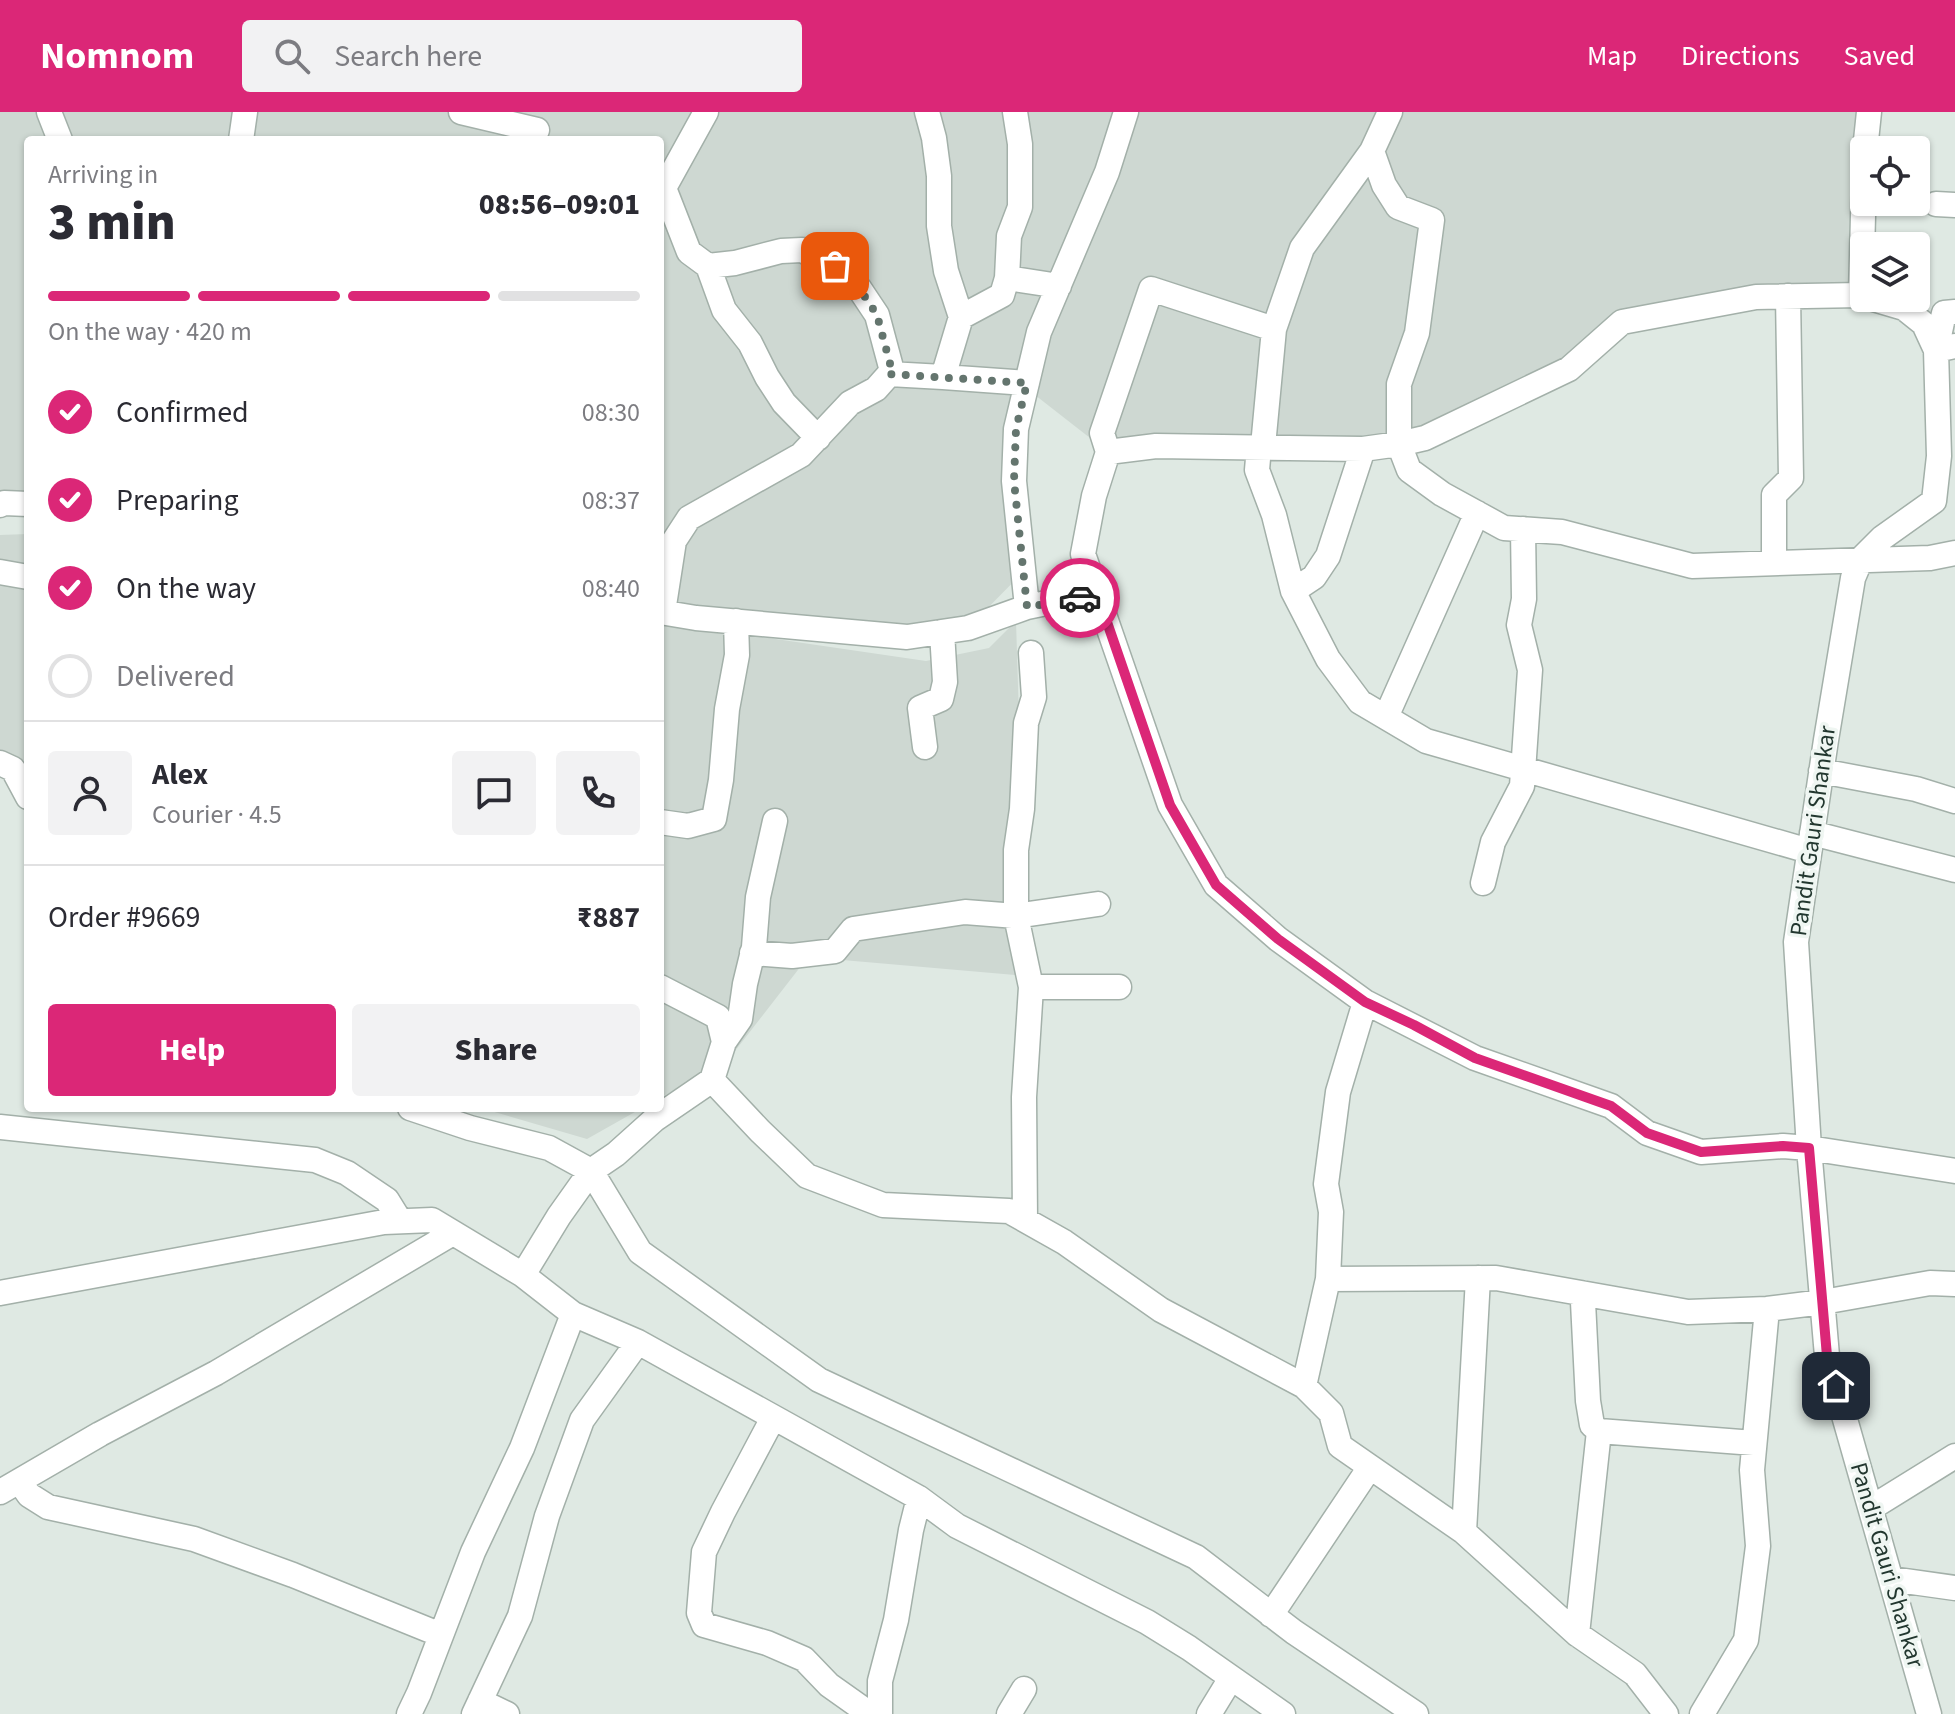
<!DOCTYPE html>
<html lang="en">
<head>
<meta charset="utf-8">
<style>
  body { margin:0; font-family:"Source Sans 3",sans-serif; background:#f2f2f3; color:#2b2b33; height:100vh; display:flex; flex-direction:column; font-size:30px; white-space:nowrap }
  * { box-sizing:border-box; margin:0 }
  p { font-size:26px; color:#7c7c81 }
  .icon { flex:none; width:44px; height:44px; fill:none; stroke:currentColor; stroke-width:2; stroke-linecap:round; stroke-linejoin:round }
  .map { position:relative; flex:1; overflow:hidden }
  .panel { position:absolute; left:24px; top:24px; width:640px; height:976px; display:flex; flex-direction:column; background:#fff; border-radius:8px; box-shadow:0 2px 6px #0004 }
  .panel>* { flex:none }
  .fabs { position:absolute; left:1850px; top:24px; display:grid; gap:16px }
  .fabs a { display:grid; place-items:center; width:80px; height:80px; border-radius:8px; background:#fff; box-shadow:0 2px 6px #0004; font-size:40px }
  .pin { position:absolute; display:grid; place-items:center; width:68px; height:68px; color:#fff; margin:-34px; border-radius:16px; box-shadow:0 4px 12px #0006 }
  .courier { position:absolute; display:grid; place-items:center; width:80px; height:80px; margin:-40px; border:6px solid #db2777; border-radius:50%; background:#fff; color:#222; box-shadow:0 2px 10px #0007 }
  .overview em { font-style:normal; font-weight:800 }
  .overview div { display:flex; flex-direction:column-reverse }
  .overview { display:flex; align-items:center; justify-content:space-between; height:136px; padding:0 24px }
  h1 { font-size:52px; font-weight:800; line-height:60px }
  .bar { display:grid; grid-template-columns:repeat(4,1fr); gap:12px 8px; align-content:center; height:96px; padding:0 24px }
  .bar i { height:10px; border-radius:6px; background:#e1e1e2 }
  .bar .current { background:#db2777 }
  .bar p { grid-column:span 4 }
  .line { display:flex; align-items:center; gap:20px; padding:0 24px; border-top:2px solid #e1e1e2 }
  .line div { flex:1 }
  .round { display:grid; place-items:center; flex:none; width:84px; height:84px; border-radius:8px; background:#f2f2f3 }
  ol { padding:0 24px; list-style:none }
  li { display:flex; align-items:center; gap:24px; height:88px }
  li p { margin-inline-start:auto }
  li .icon { padding:8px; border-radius:50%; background:#db2777; color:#fff; stroke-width:4 }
  li:last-child { color:#7c7c81 }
  li i { width:44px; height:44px; border:4px solid #e1e1e2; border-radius:50% }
  .cta { display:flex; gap:16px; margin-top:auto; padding:16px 24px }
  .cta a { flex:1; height:92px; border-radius:8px; background:#db2777; color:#fff; font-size:32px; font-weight:800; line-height:92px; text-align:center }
  .cta a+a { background:#f2f2f3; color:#2b2b33 }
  header { display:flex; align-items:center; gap:48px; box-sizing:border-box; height:112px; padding:0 40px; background:#db2777; color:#fff }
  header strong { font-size:38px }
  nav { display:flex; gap:44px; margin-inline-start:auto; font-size:28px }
  .search { width:560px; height:72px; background:#f2f2f3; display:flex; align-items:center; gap:20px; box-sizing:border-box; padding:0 28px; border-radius:8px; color:#7c7c81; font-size:30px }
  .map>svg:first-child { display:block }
  .built { fill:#ced8d2 }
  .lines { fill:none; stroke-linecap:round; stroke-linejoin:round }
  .minor-casing { stroke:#a3b0a9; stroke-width:27 }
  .minor { stroke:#fff; stroke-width:24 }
  .done { stroke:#64756e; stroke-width:8; stroke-dasharray:0 14.4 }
  .route { stroke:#db2777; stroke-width:10 }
  .labels { text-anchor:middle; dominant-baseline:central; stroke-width:7; stroke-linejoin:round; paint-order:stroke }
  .street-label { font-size:24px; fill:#22372f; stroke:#eff6f2 }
</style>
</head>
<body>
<header>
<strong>Nomnom</strong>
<div class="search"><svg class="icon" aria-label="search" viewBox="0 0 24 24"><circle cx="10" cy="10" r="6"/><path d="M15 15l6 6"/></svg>Search here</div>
<nav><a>Map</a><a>Directions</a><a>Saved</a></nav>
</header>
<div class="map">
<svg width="1955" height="1602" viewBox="0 0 1955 1602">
  <rect width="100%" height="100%" fill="#dfe9e3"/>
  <path class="built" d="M0,0H1872L1864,38L1861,183L1622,210L1569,257L1425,326L1108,340L1026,276V457L968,516L907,525L660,498V28H28V400L0,405Z
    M27,422L28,423V657L25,652L0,638V423Z
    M1016,509L1027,864L808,845L728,948L660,986V510L926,549L989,536Z
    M481,996H642L587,1027Z"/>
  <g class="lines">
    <g class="minor-casing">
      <path id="minor" d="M49,0L60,28
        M461,0L537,18
        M927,0L934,26L939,64V114L946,159L961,205
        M1390,0L1372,39L1384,73L1398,95L1432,108L1417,221L1399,272V332L1409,358L1442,382L1504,416L1562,420L1692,454L1930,446L1955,441
        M241,28L245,0
        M1865,38L1869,0
        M1372,39L1302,136L1274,217L1263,334L1259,335L1257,358L1274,403L1293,479L1328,547L1360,590L1426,629L1809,739
        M1864,64L1861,183L1864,184
        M660,76H664L689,140L708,154L735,151L781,139L802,138L835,154L859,176L877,203L892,259L876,277L850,291L801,343L689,406L674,429L663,500
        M664,76L706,0
        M1936,92L1955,93
        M708,154L724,198L750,231L767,265L784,291L818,326
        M1007,166L1009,124L1020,95V32L1015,0
        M1861,183L1756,185L1622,210L1569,257L1425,326L1399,332L1363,337L1156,334L1108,340L1094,384L1083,442L1170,693L1216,773L1278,827L1365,890L1475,946L1611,994L1647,1021L1701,1040L1783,1034L1809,1036L1955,1059
        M1870,186L1904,196L1924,212L1936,238L1939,344L1934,389L1882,426L1861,447L1853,466L1826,628L1796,830L1809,1036L1827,1244L1929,1602
        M1955,200L1944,201L1936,238L1955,234
        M889,262L943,265L961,205L1002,183L1007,166L1059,174
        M943,265L1027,271
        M1108,340L1102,321L1151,177L1274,217
        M0,393L4,391L28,392
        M1774,450V383L1791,366L1788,184
        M0,460L28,465
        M1293,479L1314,465L1328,444L1363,337
        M1027,495L1014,369L1016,317L1039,220L1107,60L1126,0
        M660,500L696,506L907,525L968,516L1027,495L1061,488L1098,484
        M1031,541L1034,585L1026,611L1022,697L1016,738V804L1098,792
        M1386,605L1477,401
        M925,635L920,596L941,587L945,570L942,520
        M0,651L13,657L28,685
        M1821,659L1916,677L1955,689
        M660,710L688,714L714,707L721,668L727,597L737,543L736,509
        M1812,721L1955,758
        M1483,771L1493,730L1522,674L1530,558L1519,513L1524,487L1523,417
        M752,841L792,844L835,839L853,817L965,800L1016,804L1031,875
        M660,875L718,905L724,930L712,968
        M724,930L740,907L745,872L754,835L758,785L775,709
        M410,996L470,1016L549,1036L591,1059L640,1140L819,1268L1196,1445L1294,1520L1416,1602
        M0,1015L315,1048L347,1061L387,1088L400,1109
        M1025,1108L1024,985L1031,875H1119
        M1328,1167L1496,1166L1688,1200L1767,1197L1823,1190L1930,1171L1955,1172
        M0,1181L384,1110L432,1108L523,1163
        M1581,1181L1583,1190L1588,1289L1592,1313L1599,1319L1754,1331
        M1304,1274L1328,1167L1331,1100L1326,1072L1338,980L1365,890
        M773,1306L723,1400L704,1440L699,1501L704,1513L767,1531L804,1547L829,1573L870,1602
        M19,1369L29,1383L48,1395L194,1427L293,1463L441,1523
        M0,1380L100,1322L216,1261L453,1121
        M1871,1396L1955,1344
        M1464,1420L1478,1166
        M1891,1467L1955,1476
        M1271,1503L1370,1355
        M1577,1522L1599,1319
        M480,1589L507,1602
        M409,1602L419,1581L473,1440L522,1336L573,1202
        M474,1602L520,1504L547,1404L582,1308L638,1230
        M880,1602V1569L896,1508L911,1418L919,1386
        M1009,1602L1024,1577
        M1209,1602L1231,1566
        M1283,1602L1189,1536L1147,1510L957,1414L919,1386L638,1230L573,1202L523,1163L559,1104L591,1059L616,1042L655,1007L712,968L760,1019L807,1064L883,1093L1009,1099L1064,1130L1161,1198L1304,1274L1331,1301L1340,1334L1464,1420L1577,1522L1635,1562L1666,1602
        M1702,1602L1746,1528L1758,1434L1752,1358L1767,1197"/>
    </g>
    <use href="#minor" class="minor"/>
  </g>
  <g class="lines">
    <path class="done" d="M835,154L859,176L877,203L892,259L889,262L1027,271L1016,317L1014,369L1027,495L1080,486"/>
    <path class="route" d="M1080,486L1098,484L1170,693L1216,773L1278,827L1365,890L1414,913L1475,946L1611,994L1647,1021L1701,1040L1783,1034L1809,1036L1827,1244L1836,1274"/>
  </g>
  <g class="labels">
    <g class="street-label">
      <text transform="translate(1813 719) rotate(-82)">Pandit Gauri Shankar</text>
      <text transform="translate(1887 1453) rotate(74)">Pandit Gauri Shankar</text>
    </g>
  </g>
</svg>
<div class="fabs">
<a><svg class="icon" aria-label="locate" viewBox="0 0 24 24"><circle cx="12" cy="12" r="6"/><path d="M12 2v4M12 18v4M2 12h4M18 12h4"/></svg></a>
<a><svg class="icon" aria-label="layers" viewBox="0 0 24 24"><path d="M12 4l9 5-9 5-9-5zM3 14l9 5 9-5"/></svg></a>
</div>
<div class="pin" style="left:835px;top:154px;background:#ea580c"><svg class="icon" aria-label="bag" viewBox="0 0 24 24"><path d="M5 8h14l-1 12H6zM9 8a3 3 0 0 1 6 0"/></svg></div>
<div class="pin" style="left:1836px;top:1274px;background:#1f2937"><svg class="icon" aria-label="home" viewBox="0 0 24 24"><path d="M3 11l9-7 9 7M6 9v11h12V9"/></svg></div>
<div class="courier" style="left:1080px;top:486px"><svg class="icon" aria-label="car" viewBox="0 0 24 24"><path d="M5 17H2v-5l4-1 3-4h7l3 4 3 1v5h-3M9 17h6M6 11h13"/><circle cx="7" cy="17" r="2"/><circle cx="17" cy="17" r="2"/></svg></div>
<section class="panel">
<div class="overview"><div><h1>3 min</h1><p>Arriving in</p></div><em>08:56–09:01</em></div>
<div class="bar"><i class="current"></i><i class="current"></i><i class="current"></i><i></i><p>On the way · 420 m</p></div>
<ol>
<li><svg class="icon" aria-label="check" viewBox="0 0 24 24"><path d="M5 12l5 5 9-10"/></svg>Confirmed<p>08:30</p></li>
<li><svg class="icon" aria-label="check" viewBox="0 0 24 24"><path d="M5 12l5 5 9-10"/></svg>Preparing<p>08:37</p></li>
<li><svg class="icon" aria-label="check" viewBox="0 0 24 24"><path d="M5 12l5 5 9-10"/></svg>On the way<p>08:40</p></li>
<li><i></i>Delivered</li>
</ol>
<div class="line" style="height:144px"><a class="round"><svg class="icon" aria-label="person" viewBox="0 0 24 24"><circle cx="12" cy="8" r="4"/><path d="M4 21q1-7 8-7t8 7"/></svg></a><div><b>Alex</b><p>Courier · 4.5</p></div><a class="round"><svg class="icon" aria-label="chat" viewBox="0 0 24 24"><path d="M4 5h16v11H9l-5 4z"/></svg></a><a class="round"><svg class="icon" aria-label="phone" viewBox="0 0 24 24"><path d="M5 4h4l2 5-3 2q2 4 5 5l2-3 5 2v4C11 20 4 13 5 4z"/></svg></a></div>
<div class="line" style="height:104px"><div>Order #9669</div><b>₹887</b></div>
<div class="cta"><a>Help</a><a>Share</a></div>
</section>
</div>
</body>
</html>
